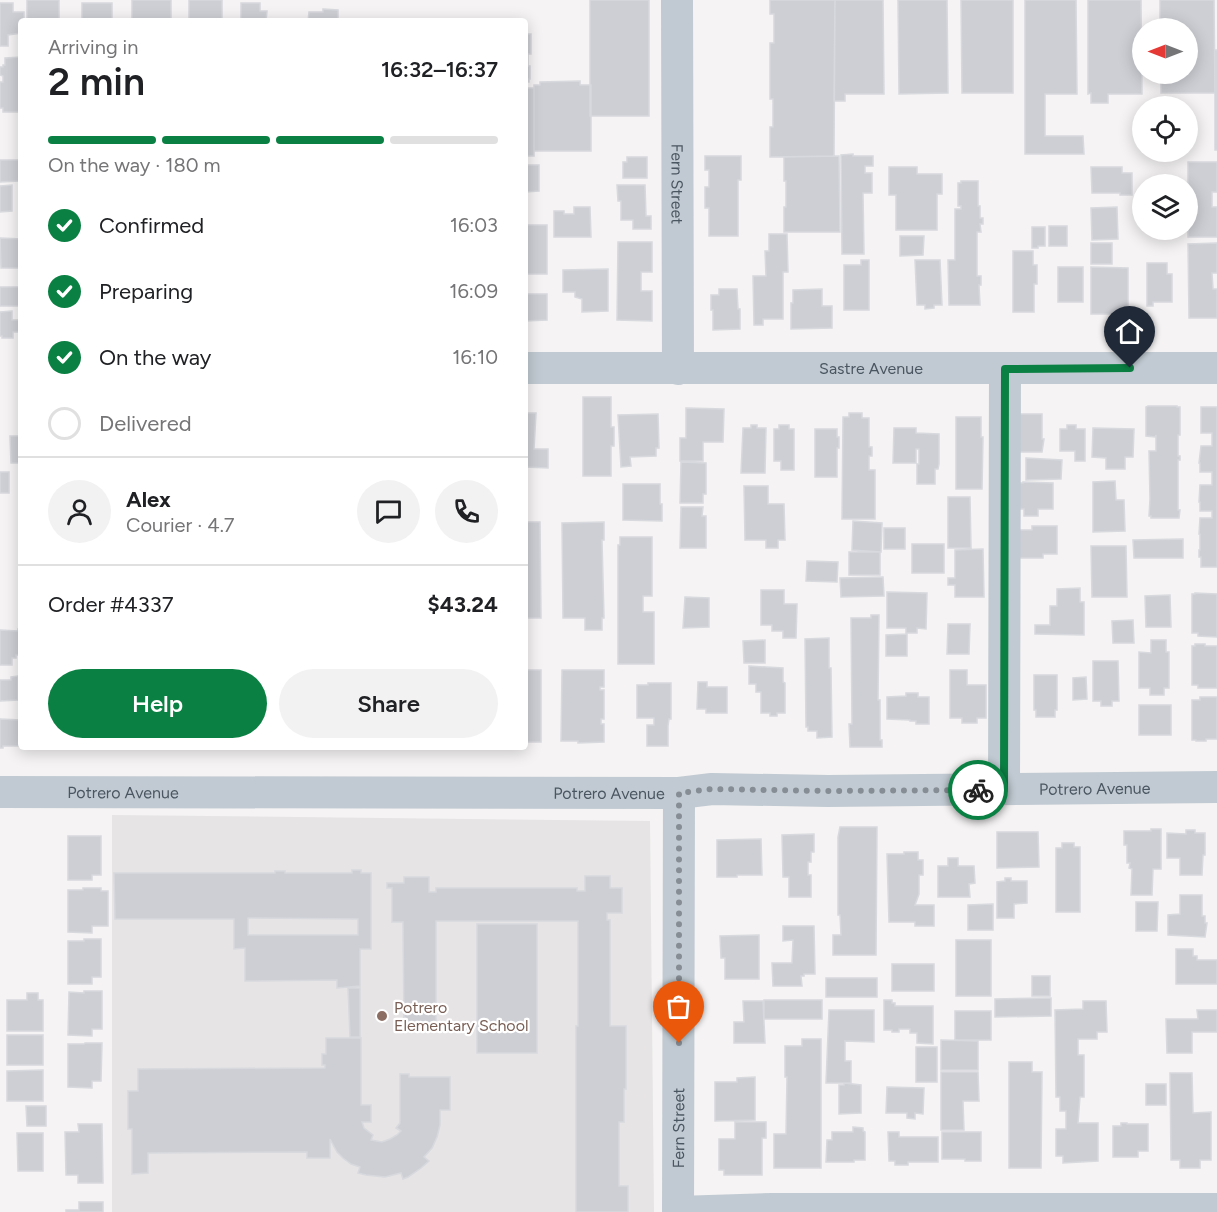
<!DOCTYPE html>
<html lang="en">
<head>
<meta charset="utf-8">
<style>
  body { margin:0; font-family:Figtree,sans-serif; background:#f2f2f2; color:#202124; height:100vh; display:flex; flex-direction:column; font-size:22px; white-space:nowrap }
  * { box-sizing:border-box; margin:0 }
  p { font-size:20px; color:#757577 }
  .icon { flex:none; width:33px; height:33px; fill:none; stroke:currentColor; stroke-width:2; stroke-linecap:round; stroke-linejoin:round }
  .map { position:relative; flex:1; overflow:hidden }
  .sheet { position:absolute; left:18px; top:18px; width:510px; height:732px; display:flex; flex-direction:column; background:#fff; border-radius:6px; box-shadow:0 3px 15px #0003 }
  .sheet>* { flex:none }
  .needle { width:39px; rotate:270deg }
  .tools { position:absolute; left:1132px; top:18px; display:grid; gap:12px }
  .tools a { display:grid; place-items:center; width:66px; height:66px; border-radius:50%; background:#fff; box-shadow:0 3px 15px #0003; font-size:30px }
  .pin { position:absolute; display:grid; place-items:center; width:51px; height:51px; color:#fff; margin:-62px -26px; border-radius:50% 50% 50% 0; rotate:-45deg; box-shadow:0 0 6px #0007 }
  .pin .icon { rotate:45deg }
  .courier { position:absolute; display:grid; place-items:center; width:60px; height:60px; margin:-30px; border:4px solid #0b8043; border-radius:50%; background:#fff; color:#222; box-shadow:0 2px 8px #0007 }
  .summary em { font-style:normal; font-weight:600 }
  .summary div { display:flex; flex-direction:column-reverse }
  .summary { display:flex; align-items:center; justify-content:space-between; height:102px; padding:0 30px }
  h1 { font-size:39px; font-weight:600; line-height:45px }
  .bar { display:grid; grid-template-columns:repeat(4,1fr); gap:9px 6px; align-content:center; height:72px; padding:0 30px }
  .bar i { height:8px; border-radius:4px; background:#e0e0e0 }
  .bar .current { background:#0b8043 }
  .bar p { grid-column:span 4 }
  .line { display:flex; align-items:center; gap:15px; padding:0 30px; border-top:2px solid #e0e0e0 }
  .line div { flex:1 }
  .round { display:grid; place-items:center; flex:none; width:63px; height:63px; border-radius:32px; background:#f2f2f2 }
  ol { padding:0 30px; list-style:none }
  li { display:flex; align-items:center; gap:18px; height:66px }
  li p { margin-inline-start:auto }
  li .icon { padding:6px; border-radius:50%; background:#0b8043; color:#fff; stroke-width:4 }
  li:last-child { color:#757577 }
  li i { width:33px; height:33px; border:3px solid #e0e0e0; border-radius:50% }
  .action { display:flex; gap:12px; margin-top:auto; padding:12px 30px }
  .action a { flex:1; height:69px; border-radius:36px; background:#0b8043; color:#fff; font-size:24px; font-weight:600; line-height:69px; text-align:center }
  .action a+a { background:#f2f2f2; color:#202124 }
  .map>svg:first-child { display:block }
  .education { fill:#e6e4e5 }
  .building { fill:#cdcfd5; stroke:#d7d9de; stroke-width:1.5; fill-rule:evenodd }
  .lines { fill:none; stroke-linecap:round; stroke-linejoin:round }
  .minor { stroke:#c1cad2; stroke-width:32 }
  .done { stroke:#868d94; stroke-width:6; stroke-dasharray:0 10.8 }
  .route { stroke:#0b8043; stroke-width:8 }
  .education-dot { fill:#8d6e63; stroke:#fff; stroke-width:2 }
  .labels { text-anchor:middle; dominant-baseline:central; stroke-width:4.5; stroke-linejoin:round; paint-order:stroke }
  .street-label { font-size:16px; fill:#4a5661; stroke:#fff }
  .education-label { font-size:16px; fill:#785e54; stroke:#fff; text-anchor:start }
</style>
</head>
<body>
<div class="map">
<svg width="1217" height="1212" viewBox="0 0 1217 1212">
  <rect width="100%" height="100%" fill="#f5f3f3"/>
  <path class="education" d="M112,815L650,821L654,1212H112Z"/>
  <path class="building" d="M27,0H59V21H27Z
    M132,0H171V21H132Z
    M189,0H222V21H189Z
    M590,0H649V116H590Z
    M770,0H835L834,156L770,157V127H773V99H770V43H774V14H770Z
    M835,0H883L884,94H845V101H834Z
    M898,0H947L948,93L899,94Z
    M961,0H1013V93H962Z
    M1025,0H1076L1077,94H1045V136H1083L1084,154H1025Z
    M1088,0H1141L1142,94H1108V103H1091V93L1088,94Z
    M1160,0H1214L1215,93H1161V74H1188V28H1160Z
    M0,3H13V12H24V21H21V33L8,35V46H0Z
    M82,3H112V21H82Z
    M241,3H260V11H267L266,21H241Z
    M323,9L338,10V21H308L309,12H323Z
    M525,34H531V54H528V66H530V79H529V82H525Z
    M1215,50H1217V150H1215Z
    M21,57V112H3V108H0V82H3V76L0,75V67H3V65H5V58Z
    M580,81V85H591V151H534V85H540V82Z
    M525,88H534V156H525Z
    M853,154V156H873V166H865V173H872V193H863L864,254H842L841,155Z
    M705,156H741V180H738V236H709V208H705V187H709V170H705Z
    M839,156L840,232H784V207H786V181H784V157Z
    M627,157H647V178H623V162H627Z
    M0,160H21V175L19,176V181L0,182Z
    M1188,162H1217V192H1212V207H1217V237H1188Z
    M525,165H539V191L525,192Z
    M889,167H917V174H942V194H937V230H896V195H889Z
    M1091,167H1122V173H1132V195H1120V193H1092Z
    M961,181H978V206H980V218H983V224H980L981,232H977V276H981V285H979L980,305H949L948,260H955V209H961V206H958V183H961Z
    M12,185V211L0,212V186Z
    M617,185H645L646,216H651V229H633V220H621V201H618Z
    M574,207H590L591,237H554V211H564V214H574Z
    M1117,207L1118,239L1092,240L1091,208Z
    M525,225H547V274H525Z
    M1049,226H1067V246H1049Z
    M1032,227H1045V246H1038V248H1032Z
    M769,234H787L788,272H783V319H763V325H754L753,276H766L765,251H769Z
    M900,236H924L923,255L900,256Z
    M0,238L21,239V268H1Z
    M618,242H652V272H641V291H652V321L617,320Z
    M1091,243H1112V264H1091Z
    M1217,243V273H1212L1213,289H1217V318H1189L1188,244Z
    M1013,251H1033V265H1037V284H1034V312H1013Z
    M861,260H869V310H844V265H861Z
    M915,260H940L942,305H934V308L925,309V305H917Z
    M1147,263H1167V274H1172V302H1153V306H1147Z
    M1058,267H1083V302H1058Z
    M1091,267L1128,268V314H1091Z
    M608,269V311L582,312V299L575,297V292H563V270Z
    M0,287H21V306H0Z
    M719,289H737L738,309H740V329L713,330V310H711V295H719Z
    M822,289V306H832V328L791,329V303H793V290Z
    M525,294H547V320L525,321Z
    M12,311V320H19V332H13V338H2V336H0V312Z
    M583,397H611V427H614V446H611V476H583Z
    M1148,406H1177V407H1180V435H1178V456H1180V460H1178V510H1180L1179,518H1151V516H1149L1150,499L1149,451H1156V435L1155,437L1146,436V407Z
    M1201,407H1217V567H1201V557H1199V550H1200V534H1199L1200,518H1212V511H1200V502H1199L1200,485H1212V472H1200V463H1199L1201,446H1212V433H1201Z
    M686,408L724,409L723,442H703V461H680V438H686Z
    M525,413H536L534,449H548V468L525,467Z
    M849,413H862V418H869V447H872V456H869V470H875V519H842L843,417H849Z
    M658,414L659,448H656V456L630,457L631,466L621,467L618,415Z
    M1017,414H1042V439H1044L1042,452H1016Z
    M956,417H981V437H983L982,489H956Z
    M751,425H757V428H766L765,473H741L743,428H751Z
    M779,425H789V429H794V470H781V461H774V429H779Z
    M1067,425H1076V429H1085V461H1075V451H1060V429H1067Z
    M894,428H916V433L939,434V464L938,469H935V484H917V464H919V449H916V463H893Z
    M1093,428L1134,429L1133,457H1125V469H1106V458L1092,457Z
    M815,429H837V437H839V448H837V477H815Z
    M10,436H21V463H11Z
    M1026,458L1062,460L1061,479L1026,480Z
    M681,462L706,463V494H703V503H680Z
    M0,472H9V493H0Z
    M1115,481L1116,500H1124L1125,531L1093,532V482Z
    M1023,482L1053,483V509H1038V516H1024V509H1016L1017,483H1023Z
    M623,484H660V504H662V521L623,520Z
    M744,486H768V504H784L785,540H778V548H766V540H745Z
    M948,497H970L971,548H948Z
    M681,507H703L702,516H706V548H680Z
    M853,521L882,523L881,552L852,550Z
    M525,522H540L541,618H525Z
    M604,522V540H602L604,618H602V630H585V618H563L562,523Z
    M1032,526H1057V554H1043V558H1012V530H1032Z
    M884,528H905V549H884Z
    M620,537H652V596H643V612H654V664H618V545H620Z
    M1183,539V558H1134L1133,540Z
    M912,544H944V573H912Z
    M1091,546H1126L1127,597H1092Z
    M983,549L984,597H955V585H948V578H955V550Z
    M849,552H880V575H849Z
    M807,561L838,562L837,582L806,581Z
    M883,577L884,596L841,597L840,578Z
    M1080,588V602H1084V635L1035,634V625H1050V606H1057V589Z
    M761,590H784V604H797L796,638H783V631H772V625H761Z
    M887,592L927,593L926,629L917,628V633H906V628H887Z
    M1195,593L1217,594V637L1198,636V633H1192V594H1195Z
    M1170,595L1171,627H1146L1145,596Z
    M685,597L709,598V627L683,628Z
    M871,615H879L878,700H880V740H882V747H850L849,724H852L851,618H871Z
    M1133,620L1134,643H1113L1112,621Z
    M948,624H970L969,654H947Z
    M18,629H21V662H19V655H16V658H12V665H0V630L18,631Z
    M907,634V656H886V635Z
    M829,638V668H831L832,737L817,738V731H808V727H806L805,639Z
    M765,640V663H744L743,641Z
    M1151,640H1166V652H1169V688H1164V695H1150V688H1139V652L1151,653Z
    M1195,644H1205V646H1217V688H1198V685H1192V646H1195Z
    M1093,661H1118L1119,701H1112V706H1101V701H1093Z
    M749,666L783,668V682L785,683V713H777V716H770V713H761V692H756V684H749Z
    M525,670H541V742H525Z
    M562,670H604V687H600V690H604V719H601V724H604V742L578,743V741H561Z
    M950,670H967V685H986V718H977V723H962V718H950Z
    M1034,675H1057V710H1055V717H1036V710H1034Z
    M18,676V700L0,701V680H11V677Z
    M1086,677L1087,699L1073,700V678Z
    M698,682H707V687H727V713H706V709H697Z
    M648,683H671V719H669L668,726V746H647V725H654V718H637V685H648Z
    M906,693H918V697H929V724H916V721H910V720L887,719V697L906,696Z
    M1200,697H1217V739H1206V741H1196V740H1192V700H1200Z
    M1139,705H1171V735H1139Z
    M0,719L20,720V746H3V748H0Z
    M840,827H877L876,955H833V935H841L840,915H838V837Z
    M1151,829H1161V869H1153L1152,895H1131L1132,869L1129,868L1130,863H1127V845H1124V831H1151Z
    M1186,830H1195V833H1205V855H1203L1202,875H1180V858H1167V833L1186,834Z
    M997,832H1038L1039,867L997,868Z
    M814,834V852H811V862H808V875H811V897H789V877H783L782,835Z
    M68,836H101V875H92V880H68Z
    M761,839L762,875H737V877H717V840Z
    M1062,843H1074V847H1080V912H1056V848H1062Z
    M904,852H918V860H923V875H919V894L915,905H934V926H915V922H889L887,854H904Z
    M948,858H958V866H974L975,883L969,884L970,897H938V866H948Z
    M352,870H361V873H371V949H360V986L337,988V980L245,981V948L234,949V919H115L114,873H275V871H285V873H352ZM248,918L358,919V935H248Z
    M585,876H610V888H622V913H607V920H610V1026H626V1089H624V1122H619V1186H628V1212H576V1026H578V921H436V1028H404L403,922H392V888H387V883H404V877H429V892H436V888H577V891H585Z
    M1005,878H1011V881H1027V903L1014,904V918H997V882L1005,881Z
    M83,888H101V891H108V926H92V933L68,932V890H83Z
    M1180,895H1202V916H1205V923H1207L1205,937L1168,935V915L1180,914Z
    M1136,902H1158L1157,931H1136Z
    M993,904V930H968V905Z
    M477,924H537V1053H477Z
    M783,926H814L815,974H804V976H801L802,986H773L772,963H792L793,940L783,941Z
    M759,935V979H725V958H721L720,936Z
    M84,939H101V977H92V984H68V941H84Z
    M956,940H991V996H956Z
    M1176,949H1193V956H1197V960H1217V984H1176Z
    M892,964H934V991H892Z
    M1032,976H1050V996H1032Z
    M826,978H877V997H826Z
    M348,988H360V1037H350Z
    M84,991H102V1029H92V1036L68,1035L69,992L84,993Z
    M27,993H38V1000H43V1031H7V1000H27Z
    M1051,998V1016L995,1017V999Z
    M764,1000H822V1019H764Z
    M884,1000H892V1003H895V1006H933V1044L917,1043V1033H910V1029H899V1032H892V1030H884Z
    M743,1001H763L765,1043H734V1022H744Z
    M1083,1001H1106L1107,1032H1097V1039H1078V1055H1084V1097H1080L1078,1123H1098V1161L1063,1163V1156H1056V1129H1066V1111H1060V1097H1056L1055,1010L1083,1009Z
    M829,1010H874V1042L845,1041V1061H851V1083H826Z
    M1197,1010H1217V1032H1192V1053H1167L1166,1019H1198Z
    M955,1011H991V1040H955Z
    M7,1035H43V1065H7Z
    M326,1038H361V1105H371V1122H362L364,1128L373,1135L371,1140L382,1142L390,1139L397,1135L401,1131L396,1128L400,1123V1074H409V1077H450V1110H440V1125L437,1137L432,1148L424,1157L429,1161L421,1168L408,1177L403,1179L401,1173L385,1177L366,1175L358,1173L360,1167L351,1164L343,1158L337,1152L330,1139V1158H307V1152L148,1153V1173L132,1174V1129H128V1091H138V1069L325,1068V1065H322V1054H326Z
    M802,1039H821V1168H774V1134H786L787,1077H785V1046H802Z
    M941,1040L978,1041V1070H941Z
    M85,1043H102L101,1081H92V1088L68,1087V1044H84Z
    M916,1047H937V1082H916Z
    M1009,1062H1032V1072H1042L1041,1168H1009Z
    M43,1070V1101H7V1071Z
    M941,1072H978L979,1101H963L964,1130H941Z
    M1170,1073H1192L1193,1113L1211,1112V1160H1200V1168H1180V1160H1171Z
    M755,1077V1120L715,1121V1082H737V1078Z
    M844,1083L861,1085V1113L839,1114V1085H844Z
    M1146,1084H1166V1105H1146Z
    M887,1087L924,1088L923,1114L915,1113V1119L907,1118V1113H886Z
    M26,1106H46V1126H27Z
    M735,1122H766V1138H762V1175H724V1170H719V1139H735Z
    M1121,1123H1127V1124H1148V1151H1138V1157H1113V1126H1121Z
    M78,1124H102L103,1183H78V1175H66L65,1132H79Z
    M853,1127L863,1128V1131L865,1132V1160H854V1162H826L827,1140H832V1132H853Z
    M888,1132H899V1137H938V1162H908V1165H895V1161H889Z
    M942,1132H981V1161H965V1159H942Z
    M17,1133H43V1171H18Z
    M79,1202H103V1212H66V1210H79Z"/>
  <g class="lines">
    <g class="minor">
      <path id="s1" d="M677,0L678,369"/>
      <path id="s2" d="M525,368H1217"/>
      <path d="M1004,789L1005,369"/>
      <path id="s3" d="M0,792L679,793L712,789L828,791L1217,787"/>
      <path d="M678,1212L771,1209H1217"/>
      <path id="s4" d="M678,1212L679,793"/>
    </g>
  </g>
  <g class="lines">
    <path class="done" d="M679,1043V793L712,789L828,791L978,790"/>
    <path class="route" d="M978,790L1004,789L1005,369L1130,368"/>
  </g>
  <circle class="education-dot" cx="382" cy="1016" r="6"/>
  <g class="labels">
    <g class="street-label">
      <text stroke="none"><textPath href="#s1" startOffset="184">Fern Street</textPath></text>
      <text stroke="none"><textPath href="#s2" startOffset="346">Sastre Avenue</textPath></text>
      <text stroke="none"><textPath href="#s3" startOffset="1095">Potrero Avenue</textPath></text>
      <text stroke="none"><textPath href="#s3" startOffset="123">Potrero Avenue</textPath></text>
      <text stroke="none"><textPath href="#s3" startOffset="609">Potrero Avenue</textPath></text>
      <text stroke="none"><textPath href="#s4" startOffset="84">Fern Street</textPath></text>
    </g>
    <g class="education-label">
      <text x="394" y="1007">Potrero<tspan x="394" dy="18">Elementary School</tspan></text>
    </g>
  </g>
</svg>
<div class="tools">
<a><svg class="needle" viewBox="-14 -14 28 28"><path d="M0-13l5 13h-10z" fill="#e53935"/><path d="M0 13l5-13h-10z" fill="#757577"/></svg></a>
<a><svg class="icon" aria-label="locate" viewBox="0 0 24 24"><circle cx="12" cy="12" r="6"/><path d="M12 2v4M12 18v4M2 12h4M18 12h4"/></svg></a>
<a><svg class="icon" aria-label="layers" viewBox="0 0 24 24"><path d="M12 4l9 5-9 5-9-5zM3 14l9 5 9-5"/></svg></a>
</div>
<div class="pin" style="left:679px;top:1043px;background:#ea580c"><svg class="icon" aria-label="bag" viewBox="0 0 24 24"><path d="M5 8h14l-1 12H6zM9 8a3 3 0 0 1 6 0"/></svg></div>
<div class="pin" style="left:1130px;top:368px;background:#1f2937"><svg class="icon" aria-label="home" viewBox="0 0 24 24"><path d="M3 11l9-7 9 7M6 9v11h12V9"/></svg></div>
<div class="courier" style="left:978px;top:790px"><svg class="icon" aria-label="bike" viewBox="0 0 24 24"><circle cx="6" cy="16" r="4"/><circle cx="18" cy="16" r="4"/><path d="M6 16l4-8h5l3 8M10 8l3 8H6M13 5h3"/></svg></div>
<section class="sheet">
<div class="summary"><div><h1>2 min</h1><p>Arriving in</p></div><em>16:32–16:37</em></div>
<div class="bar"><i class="current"></i><i class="current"></i><i class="current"></i><i></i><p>On the way · 180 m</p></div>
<ol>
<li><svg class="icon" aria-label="check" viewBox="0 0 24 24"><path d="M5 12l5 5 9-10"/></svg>Confirmed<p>16:03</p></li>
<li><svg class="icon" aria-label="check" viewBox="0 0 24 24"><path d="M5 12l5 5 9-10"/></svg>Preparing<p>16:09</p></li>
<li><svg class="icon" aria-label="check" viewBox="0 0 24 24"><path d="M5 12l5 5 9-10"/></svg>On the way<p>16:10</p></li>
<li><i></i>Delivered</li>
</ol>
<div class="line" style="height:108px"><a class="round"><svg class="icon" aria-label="person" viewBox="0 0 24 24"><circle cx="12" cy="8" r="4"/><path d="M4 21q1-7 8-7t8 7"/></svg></a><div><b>Alex</b><p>Courier · 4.7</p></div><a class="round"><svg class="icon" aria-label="chat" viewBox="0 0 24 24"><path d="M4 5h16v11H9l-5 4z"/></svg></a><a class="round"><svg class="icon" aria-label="phone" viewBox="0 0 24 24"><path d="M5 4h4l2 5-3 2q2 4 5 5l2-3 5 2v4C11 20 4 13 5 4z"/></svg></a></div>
<div class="line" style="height:78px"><div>Order #4337</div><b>$43.24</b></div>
<div class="action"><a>Help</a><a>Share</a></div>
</section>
</div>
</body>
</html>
